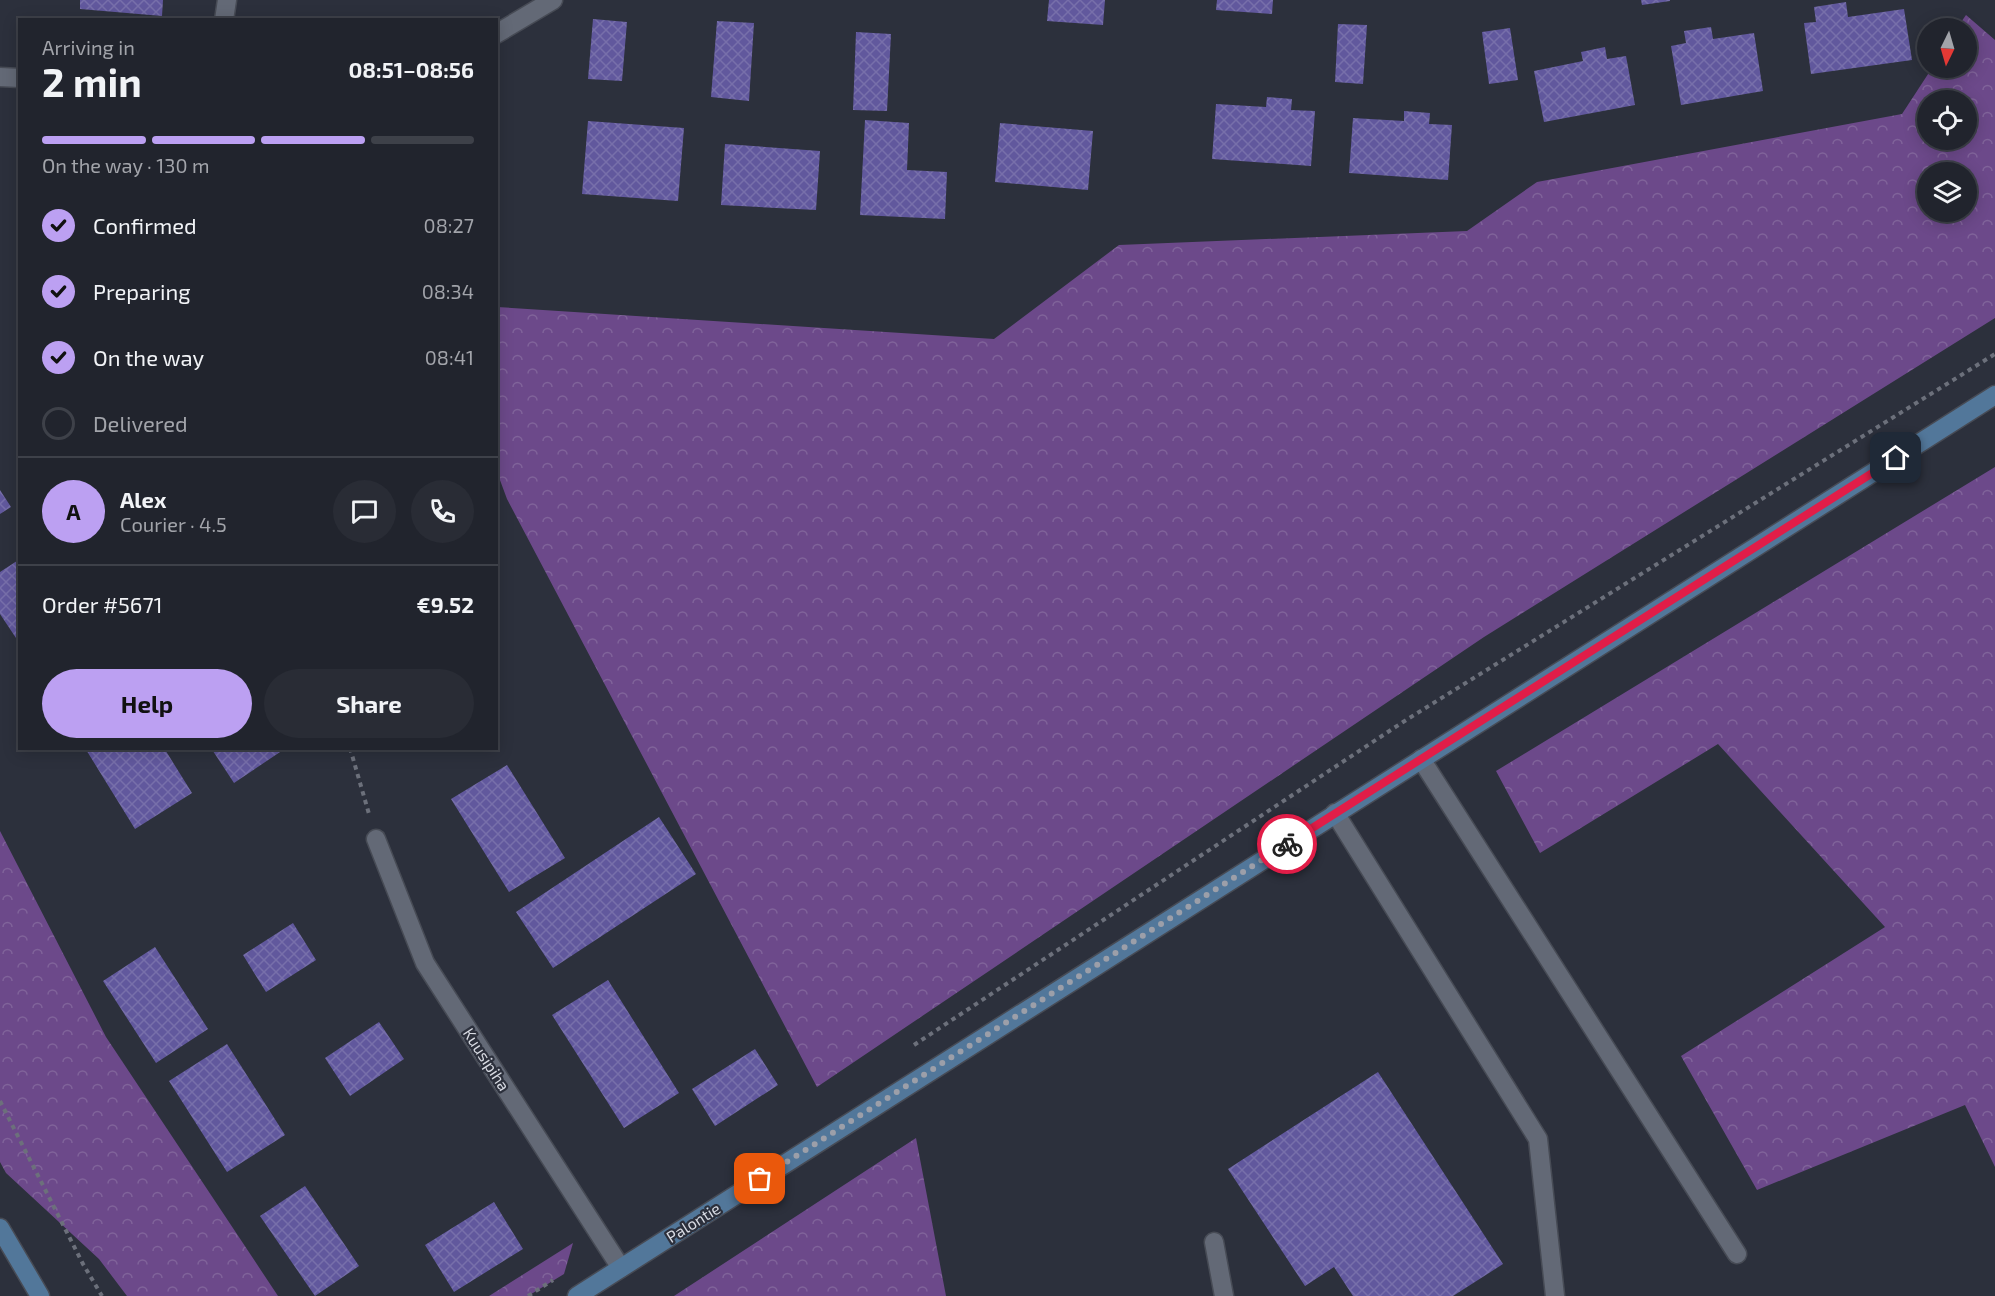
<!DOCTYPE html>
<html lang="en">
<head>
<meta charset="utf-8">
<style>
  body { margin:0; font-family:"Exo 2",sans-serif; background:#292c35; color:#f1f3f6; height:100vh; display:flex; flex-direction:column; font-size:22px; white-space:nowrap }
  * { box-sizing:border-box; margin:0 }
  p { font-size:20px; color:#a2a4aa }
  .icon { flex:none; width:33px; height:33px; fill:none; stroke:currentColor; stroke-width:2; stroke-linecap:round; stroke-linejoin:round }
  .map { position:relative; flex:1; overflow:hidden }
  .side { position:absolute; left:18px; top:18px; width:480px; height:732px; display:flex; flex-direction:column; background:#21242d; border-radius:0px; box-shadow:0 3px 15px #0003,0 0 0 2px #3e4149 }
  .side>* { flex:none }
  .needle { width:39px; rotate:185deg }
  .buttons { position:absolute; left:1917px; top:18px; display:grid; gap:12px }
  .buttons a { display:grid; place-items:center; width:60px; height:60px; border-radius:50%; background:#21242d; box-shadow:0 3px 15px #0003,0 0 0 2px #3e4149; font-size:30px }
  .pin { position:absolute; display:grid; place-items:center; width:51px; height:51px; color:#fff; margin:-26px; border-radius:12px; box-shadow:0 3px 9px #0006 }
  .courier { position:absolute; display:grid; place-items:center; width:60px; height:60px; margin:-30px; border:4px solid #e11d48; border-radius:50%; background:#fff; color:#222; box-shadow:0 2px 8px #0007 }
  .head em { font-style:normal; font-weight:700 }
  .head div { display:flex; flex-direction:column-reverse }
  .head { display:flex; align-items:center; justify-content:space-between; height:102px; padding:0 24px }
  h1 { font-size:39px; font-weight:700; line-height:45px }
  .bar { display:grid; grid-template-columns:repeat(4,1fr); gap:9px 6px; align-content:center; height:72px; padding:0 24px }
  .bar i { height:8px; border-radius:4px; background:#3e4149 }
  .bar .on { background:#bca0f2 }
  .bar p { grid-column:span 4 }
  .line { display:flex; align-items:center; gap:15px; padding:0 24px; border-top:2px solid #3e4149 }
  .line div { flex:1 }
  .round { display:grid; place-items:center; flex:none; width:63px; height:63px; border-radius:32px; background:#292c35 }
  ol { padding:0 24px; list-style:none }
  li { display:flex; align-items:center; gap:18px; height:66px }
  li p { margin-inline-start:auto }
  li .icon { padding:6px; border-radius:50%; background:#bca0f2; color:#111; stroke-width:4 }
  li:last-child { color:#a2a4aa }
  li i { width:33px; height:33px; border:3px solid #3e4149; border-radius:50% }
  .primary-button { display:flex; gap:12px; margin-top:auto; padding:12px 24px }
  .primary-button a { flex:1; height:69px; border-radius:36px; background:#bca0f2; color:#111; font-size:24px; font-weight:700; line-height:69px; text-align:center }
  .primary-button a+a { background:#292c35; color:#f1f3f6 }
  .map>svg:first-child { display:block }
  .forest { fill:url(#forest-crowns); fill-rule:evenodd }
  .building { fill:url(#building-cross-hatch) }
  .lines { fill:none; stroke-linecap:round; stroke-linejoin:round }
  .lane-casing { stroke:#474b55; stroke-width:21 }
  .street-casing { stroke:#474b55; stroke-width:21 }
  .secondary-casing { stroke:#474b55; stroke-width:21 }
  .path { stroke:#6c707b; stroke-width:4; stroke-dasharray:4.5 4.5; stroke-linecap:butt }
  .lane { stroke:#636976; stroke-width:18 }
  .street { stroke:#636976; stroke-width:18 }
  .secondary { stroke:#52779a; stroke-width:18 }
  .done { stroke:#9c9fa9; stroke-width:6; stroke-dasharray:0 10.8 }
  .route { stroke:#e11d48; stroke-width:8 }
  .labels { text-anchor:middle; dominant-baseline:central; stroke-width:4.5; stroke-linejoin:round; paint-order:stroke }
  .street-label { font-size:16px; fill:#d8dbe3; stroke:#2c303c }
</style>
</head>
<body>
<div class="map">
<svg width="1995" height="1296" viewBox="0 0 1995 1296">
  <defs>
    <pattern id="forest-crowns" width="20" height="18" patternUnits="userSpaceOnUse" patternTransform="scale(1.5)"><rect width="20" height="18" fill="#6c498a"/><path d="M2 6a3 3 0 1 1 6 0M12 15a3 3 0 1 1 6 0" fill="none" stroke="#80639a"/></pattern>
    <pattern id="building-cross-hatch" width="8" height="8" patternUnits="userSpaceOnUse" patternTransform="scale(1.5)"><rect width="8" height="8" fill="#61589d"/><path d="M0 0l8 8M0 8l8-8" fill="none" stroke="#776faa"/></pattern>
  </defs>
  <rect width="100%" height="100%" fill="#2c303c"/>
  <path class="forest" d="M1966,15L1995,40V318L1484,637L817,1087L507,499L497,472V307L994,339L1119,245L1467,231L1537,182L1902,114L1932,68H1966V28H1957ZM1966,100V140H1928V100ZM1928,172H1966V212H1928Z
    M1995,467V1167L1965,1105L1757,1190L1681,1056L1885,927L1718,744L1540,853L1496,771Z
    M0,831L106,1037L278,1296H127L99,1259L6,1173L0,1162Z
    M916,1138L946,1296H674Z
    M573,1243L564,1274L528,1296H489Z"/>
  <path class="building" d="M80,0H163L162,16L80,9Z
    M1049,0H1105L1103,25L1047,21Z
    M1217,0H1273L1272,14L1216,10Z
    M1641,0H1670V1L1642,5Z
    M1846,2L1848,17L1904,9L1912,60L1811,74L1804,23L1816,22L1814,7Z
    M593,19L627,22L622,81L588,79Z
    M717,21L754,23L749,101L711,97Z
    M1338,24L1367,25L1363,84L1335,82Z
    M1711,27L1713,39L1754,33L1763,91L1681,105L1671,46L1686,43L1684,31Z
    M1510,28L1518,80L1489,84L1482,32Z
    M856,32L891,34L887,111L853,110Z
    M1605,47L1607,59L1626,56L1635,105L1544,122L1534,71L1583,61L1581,52Z
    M1267,97L1292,99L1291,110L1315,111L1311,166L1212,159L1216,104L1266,107Z
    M1404,111L1430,113L1429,124L1452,125L1448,180L1349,173L1353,118L1404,121Z
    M865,120L909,123L907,170L947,172L945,219L860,215Z
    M588,121L684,128L678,201L582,194Z
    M1000,123L1093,131L1088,190L995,182Z
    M725,144L820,151L816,210L721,205Z
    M0,490L11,507L0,514Z
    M20,559V644L0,614V572Z
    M85,748H164L192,793L135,829Z
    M211,748H286L234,783Z
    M507,765L565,858L509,892L451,799Z
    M659,817L696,874L553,968L516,912Z
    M293,923L316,960L266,992L243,955Z
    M155,947L208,1029L156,1063L103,981Z
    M608,980L679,1093L624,1128L552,1015Z
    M379,1022L404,1059L350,1096L325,1058Z
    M227,1044L285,1135L227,1172L169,1081Z
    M755,1049L778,1085L715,1126L692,1089Z
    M1378,1072L1503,1264L1453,1296H1353L1334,1267L1305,1286L1228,1169Z
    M305,1186L359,1266L315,1296L260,1216Z
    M494,1202L523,1249L454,1292L425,1245Z"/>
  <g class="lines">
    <g class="lane-casing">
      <path id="lane" d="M1421,759L1737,1254
        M1335,813L1538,1139L1555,1296
        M1214,1242L1224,1296"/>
    </g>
    <g class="street-casing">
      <path id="street" d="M224,20L227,0
        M496,34L553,0
        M0,77L20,78
        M376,839L425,963L621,1268"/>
    </g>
    <g class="secondary-casing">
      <path id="secondary" d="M0,1228L40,1296
        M577,1296L1995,395"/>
    </g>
    <path class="path" d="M350,748L369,814
      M914,1045L1403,722L1995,354
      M0,1101L83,1264L102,1296
      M528,1296L553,1280"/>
    <use href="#lane" class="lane"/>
    <use href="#street" class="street"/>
    <use href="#secondary" class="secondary"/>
  </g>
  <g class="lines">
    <path class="done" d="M760,1179L1287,844"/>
    <path class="route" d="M1287,844L1896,458"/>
  </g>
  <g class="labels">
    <g class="street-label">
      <text transform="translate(487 1059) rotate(57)">Kuusipiha</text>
      <text transform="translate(693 1222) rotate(-32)">Palontie</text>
    </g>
  </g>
</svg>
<div class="buttons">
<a><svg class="needle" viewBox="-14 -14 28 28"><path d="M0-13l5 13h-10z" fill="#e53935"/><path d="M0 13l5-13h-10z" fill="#a2a4aa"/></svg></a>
<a><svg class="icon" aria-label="locate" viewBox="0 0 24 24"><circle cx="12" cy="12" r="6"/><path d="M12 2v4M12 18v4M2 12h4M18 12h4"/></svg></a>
<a><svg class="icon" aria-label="layers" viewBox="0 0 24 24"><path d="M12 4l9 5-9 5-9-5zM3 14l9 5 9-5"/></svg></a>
</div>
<div class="pin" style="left:760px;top:1179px;background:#ea580c"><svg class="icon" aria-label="bag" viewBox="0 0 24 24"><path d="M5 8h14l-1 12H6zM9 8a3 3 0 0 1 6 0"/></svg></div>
<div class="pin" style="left:1896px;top:458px;background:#1f2937"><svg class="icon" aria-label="home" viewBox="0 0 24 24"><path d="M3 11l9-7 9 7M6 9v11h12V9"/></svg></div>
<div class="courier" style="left:1287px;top:844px"><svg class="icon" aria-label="bike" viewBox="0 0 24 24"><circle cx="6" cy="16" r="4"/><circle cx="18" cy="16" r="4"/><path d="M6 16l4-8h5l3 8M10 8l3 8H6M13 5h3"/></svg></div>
<section class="side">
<div class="head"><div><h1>2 min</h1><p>Arriving in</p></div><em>08:51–08:56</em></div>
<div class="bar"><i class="on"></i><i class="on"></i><i class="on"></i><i></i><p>On the way · 130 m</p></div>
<ol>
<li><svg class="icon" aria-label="check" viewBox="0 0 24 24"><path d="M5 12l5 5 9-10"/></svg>Confirmed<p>08:27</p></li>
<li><svg class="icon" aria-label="check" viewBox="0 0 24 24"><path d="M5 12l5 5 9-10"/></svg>Preparing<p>08:34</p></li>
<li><svg class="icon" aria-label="check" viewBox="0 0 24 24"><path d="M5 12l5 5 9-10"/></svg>On the way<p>08:41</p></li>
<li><i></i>Delivered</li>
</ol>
<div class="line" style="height:108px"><b class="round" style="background:#bca0f2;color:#111">A</b><div><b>Alex</b><p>Courier · 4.5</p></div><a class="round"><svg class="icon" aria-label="chat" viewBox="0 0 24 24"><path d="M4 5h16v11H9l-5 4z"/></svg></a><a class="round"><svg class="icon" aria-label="phone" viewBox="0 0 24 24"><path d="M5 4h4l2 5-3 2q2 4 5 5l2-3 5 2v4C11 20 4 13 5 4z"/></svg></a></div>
<div class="line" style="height:78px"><div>Order #5671</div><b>€9.52</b></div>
<div class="primary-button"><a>Help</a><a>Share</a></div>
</section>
</div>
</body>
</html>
